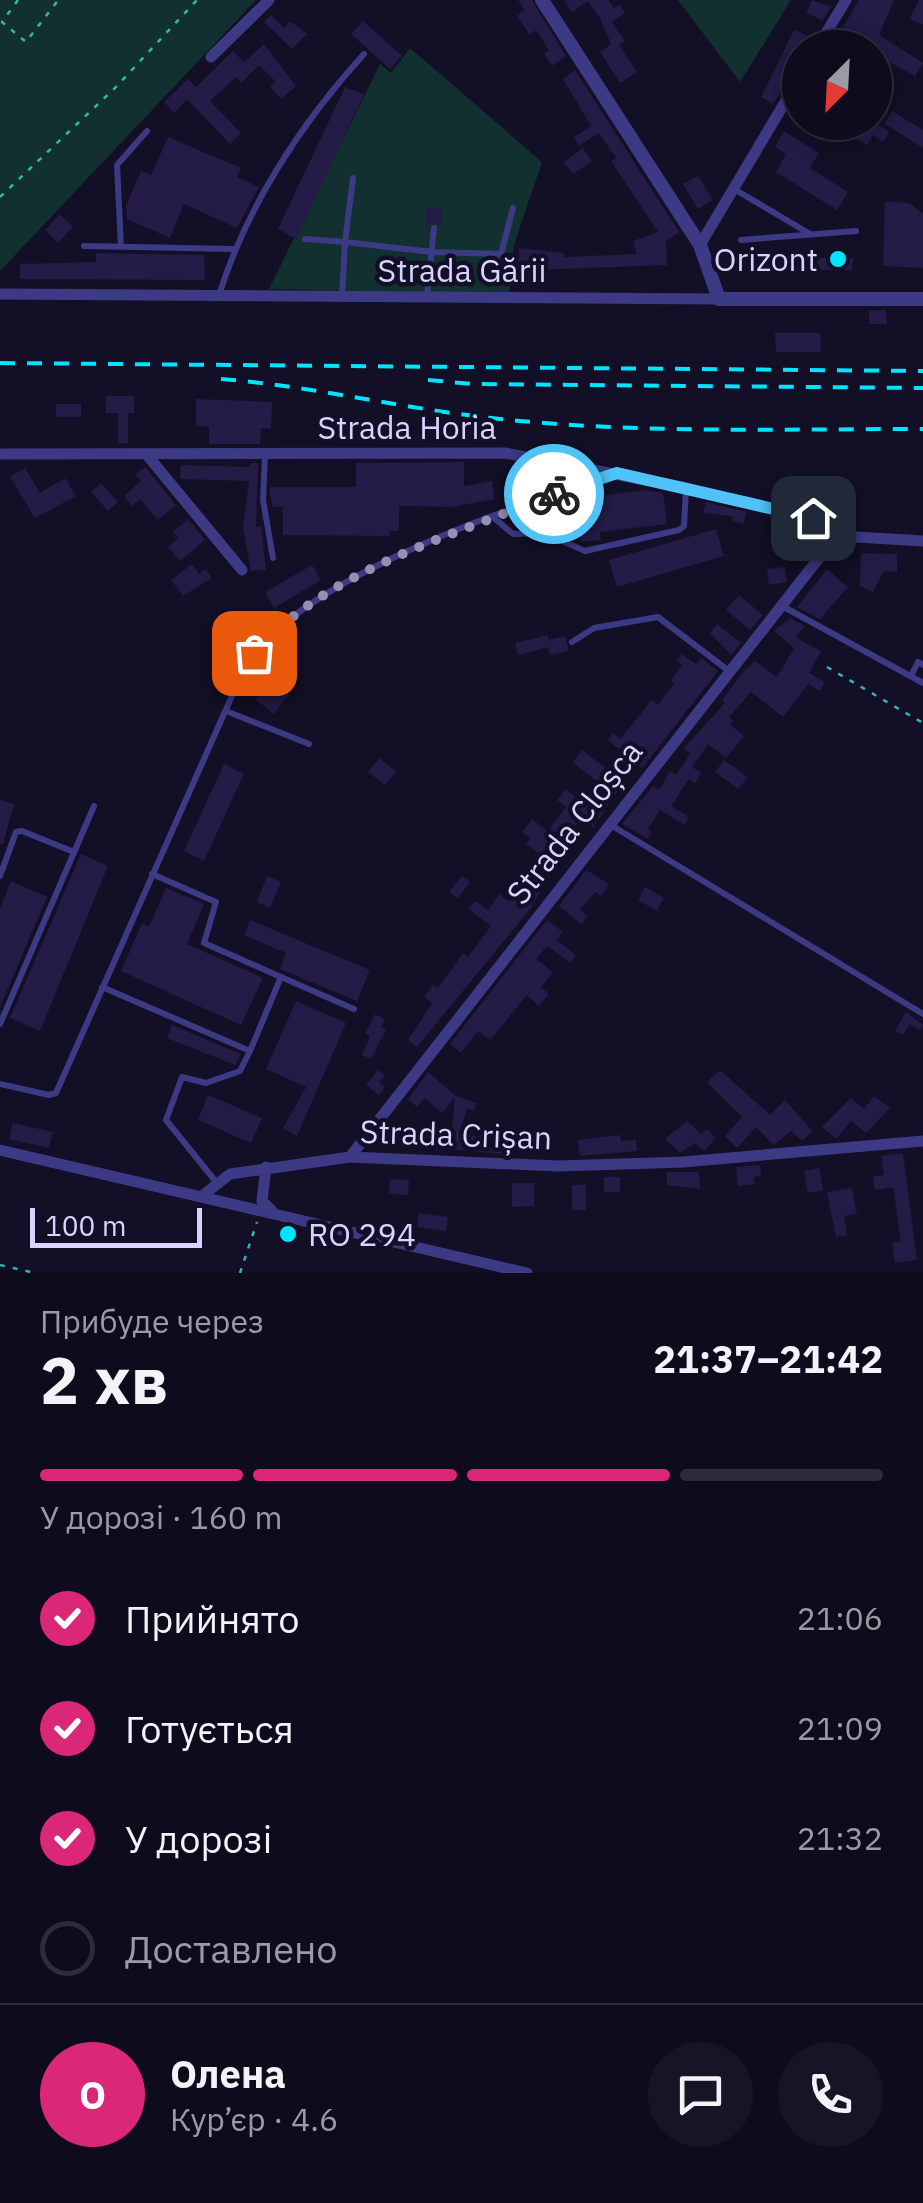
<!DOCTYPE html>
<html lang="uk">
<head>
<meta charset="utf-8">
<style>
  body { margin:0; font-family:"IBM Plex Sans",sans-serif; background:#171425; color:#f1f3f6; height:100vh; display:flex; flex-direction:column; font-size:38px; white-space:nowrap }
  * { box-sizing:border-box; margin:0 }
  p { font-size:32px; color:#9b9ba3 }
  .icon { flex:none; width:55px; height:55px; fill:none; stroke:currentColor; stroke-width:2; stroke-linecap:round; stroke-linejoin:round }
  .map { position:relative; height:1273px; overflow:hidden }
  .panel { display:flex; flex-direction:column; background:#0e0b1c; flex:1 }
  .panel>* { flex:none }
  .needle { width:65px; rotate:204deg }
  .buttons { position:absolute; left:782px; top:30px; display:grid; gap:20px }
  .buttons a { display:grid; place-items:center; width:110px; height:110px; border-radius:50%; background:#0e0b1c; box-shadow:0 5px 25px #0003,0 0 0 2px #2e2b3b; font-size:50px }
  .scale { position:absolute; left:30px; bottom:25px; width:172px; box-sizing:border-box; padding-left:10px; border:5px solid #d9d4ff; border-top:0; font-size:28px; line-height:35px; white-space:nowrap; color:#d9d4ff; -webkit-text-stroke:8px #130f26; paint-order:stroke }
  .pin { position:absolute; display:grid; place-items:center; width:85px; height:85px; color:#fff; margin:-42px; border-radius:20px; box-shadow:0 5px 15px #0006 }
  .courier { position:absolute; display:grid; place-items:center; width:100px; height:100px; margin:-50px; border:8px solid #4fc3f7; border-radius:50%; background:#fff; color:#222; box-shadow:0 2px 12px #0007 }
  .summary em { font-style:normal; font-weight:700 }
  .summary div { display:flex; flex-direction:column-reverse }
  .summary { display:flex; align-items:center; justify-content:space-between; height:170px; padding:0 40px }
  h1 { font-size:65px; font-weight:700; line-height:75px }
  .bar { display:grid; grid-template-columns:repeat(4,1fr); gap:15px 10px; align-content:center; height:120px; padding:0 40px }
  .bar i { height:12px; border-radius:8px; background:#2e2b3b }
  .bar .on { background:#db2777 }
  .bar p { grid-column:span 4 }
  .line { display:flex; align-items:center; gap:25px; padding:0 40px; border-top:2px solid #2e2b3b }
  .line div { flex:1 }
  .round { display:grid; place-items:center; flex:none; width:105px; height:105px; border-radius:52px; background:#171425 }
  ol { padding:0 40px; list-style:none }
  li { display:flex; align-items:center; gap:30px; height:110px }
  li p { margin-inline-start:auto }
  li .icon { padding:10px; border-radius:50%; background:#db2777; color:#fff; stroke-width:4 }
  li:last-child { color:#9b9ba3 }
  li i { width:55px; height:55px; border:5px solid #2e2b3b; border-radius:50% }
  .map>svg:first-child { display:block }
  .green { fill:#12302f }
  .building { fill:#241b47 }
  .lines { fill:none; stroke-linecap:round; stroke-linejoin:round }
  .path { stroke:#2fb8b0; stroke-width:2.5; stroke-dasharray:5 8; stroke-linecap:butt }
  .service { stroke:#3d3a85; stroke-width:6 }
  .minor { stroke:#3d3a85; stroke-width:11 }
  .tertiary { stroke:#3d3a85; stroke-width:14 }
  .rail { stroke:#00e5ff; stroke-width:4; stroke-dasharray:15 12; stroke-linecap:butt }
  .done { stroke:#948fb3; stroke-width:10; stroke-dasharray:0 18 }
  .route { stroke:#4fc3f7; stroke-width:12 }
  .poi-dot { fill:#00e5ff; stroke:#130f26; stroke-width:4 }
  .labels { text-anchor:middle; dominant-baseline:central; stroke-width:9; stroke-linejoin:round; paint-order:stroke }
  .poi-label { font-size:32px; fill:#d9d4ff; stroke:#130f26; text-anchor:end }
  .street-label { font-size:32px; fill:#d9d4ff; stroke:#130f26 }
</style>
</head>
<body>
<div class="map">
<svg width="923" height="1273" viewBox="0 0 923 1273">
  <rect width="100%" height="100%" fill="#130f26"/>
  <path class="green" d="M0,0H256L0,271Z
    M678,0H791L740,82Z
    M410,48L542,162L514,245L509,294L269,289L380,64L391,73Z"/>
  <path class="building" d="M518,0H532L566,56L552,66L544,54L549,50L536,30L530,35L517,16L525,10Z
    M564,0H608L614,8L619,4L625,13L612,22L625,41L619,45L637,72L620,83L600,52L611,44L600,18L588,1L572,12Z
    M812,0L831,7L822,21L806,12Z
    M859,0H894L879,35L923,63L915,76L875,54V48H864L839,34Z
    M919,0H923V25L910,19Z
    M271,15L284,28L290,21L307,34L292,49L264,22Z
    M363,21L402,56L390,69L351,34Z
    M794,30L812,38L808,48H800V62L773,104L761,97Z
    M264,44L296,86L281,99L270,87L276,82L259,65L241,83L236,77L210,101L241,133L230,144L187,99L174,113L164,102L188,79L196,87L233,51L244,62Z
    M575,70L679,232L666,241L667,265L536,270L534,286L516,284L519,248L565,253L564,257L637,254L633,241L658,232L611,161L616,158L599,133L579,146L574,137L591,126L563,79Z
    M345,87L364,94L296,239L278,229Z
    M892,111L923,130V148L885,124Z
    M830,122H852L862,129L866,122H874L889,132L883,142L873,135L867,145Z
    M784,131L819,153L810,168L848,192L837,210L776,172L786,154L775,147Z
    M168,137L241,168L237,177L259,187L237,228L184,204L170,238L127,219L126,206L141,171L151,175Z
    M583,148L592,161L573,174L564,162Z
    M698,176L713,200L698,209L683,184Z
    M885,201L909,203L923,214V268L883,266Z
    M426,209H442V228L434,221L426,228Z
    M60,214L73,227L58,243L45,230Z
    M96,253L204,255L205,280L20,279V264L96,262Z
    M802,258H853L852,270H802Z
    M886,310L887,324H869V311Z
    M775,333H820L821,352H776Z
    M106,396H134V413H128V443H118V413H106Z
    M196,399L272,402L271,429L261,428L260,444H209V427L196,426Z
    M56,404H81V417H56Z
    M464,462V486L492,481L495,499L451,507L399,506V531H389V536L283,535V507H273L270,496V487H356V463Z
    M251,463H258L256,527L261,526L266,570L251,571L243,528L249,481L180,479L181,465L250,467Z
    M145,467L176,505L158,520L140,499L132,506L124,496L141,481L135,475Z
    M25,468L40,493L65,478L76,496L35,518L10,477Z
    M101,483L118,502L108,511L91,492Z
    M646,490L663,493L667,524L600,532L601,540L581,542L575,499Z
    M706,502L747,512L743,524L733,521L732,516L703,513Z
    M188,519L205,540L180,561L168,547L178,538L173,532Z
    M716,529L724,556L617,587L609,560Z
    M861,553L897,554V572L884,571L873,592L860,586Z
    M192,564L199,574L205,569L212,578L183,596L171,580Z
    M312,565L321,580L274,608L265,592Z
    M785,567L787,582L769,585L767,569Z
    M827,569L848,587L820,619L797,607Z
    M739,595L763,615L750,630L726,610Z
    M790,618L805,626L795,637L821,651L809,673L825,682L820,691L808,684L783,717L751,692L729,717L733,721L730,725L744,736L726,758L708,744L692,767L701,773L695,783L689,779L671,806L689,817L685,825L660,810L648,829L652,832L648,839L622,824L653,786L659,790L670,771L676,775L690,754L683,749L725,703L722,700L744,671L755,661L777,677L794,648L774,631Z
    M717,624L741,643L731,655L710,633Z
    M548,635L549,640L565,636L569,651L550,655L548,647L518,655L515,643Z
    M682,654L696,664L701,658L718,671L642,768L608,740L613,733L620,739L652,700L658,705L674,683L671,680L682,665L676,661Z
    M275,675L293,689L274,714L255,699Z
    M582,750L624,782L593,828L581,818L565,840L558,834L541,855L526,844L530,838L522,832L532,819L548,831L566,807L557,800L566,789L586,806L602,785L573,763Z
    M379,758L396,772L385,785L368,772Z
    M724,760L748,777L738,789L715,772Z
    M224,764L244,774L204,861L184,851Z
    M0,800L14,804L3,844H0Z
    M81,854L108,866L40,1031L10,1018Z
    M540,865L551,873L531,908L417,1047L408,1040L432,1003L424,997L433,985L438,988L463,953L468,957L491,926L468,909L475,901L488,910L499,894L508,901Z
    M586,870L609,884L601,896L595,892L580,910L588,916L581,924L559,906Z
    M267,876L281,882L270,908L257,902Z
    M462,876L470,882L458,898L449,892Z
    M11,881L47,897L0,1007V908Z
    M645,887L664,898L657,911L638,900Z
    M166,888L204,904L187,944L263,978L241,1025L121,971L142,923L149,927Z
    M250,920L370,970L357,1001L280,969L286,953L244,935Z
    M547,920L563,932L557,940L576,955L570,963L547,946L536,959L553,972L541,987L549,994L539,1006L527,995L490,1040L478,1031L461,1053L450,1044Z
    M296,1001L346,1023L297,1136L283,1128L306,1087L266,1069Z
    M906,1012L923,1025L920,1030L910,1024L903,1035L895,1031Z
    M375,1014L385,1020L381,1027L386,1029L371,1059L362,1055L370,1036L365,1033Z
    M172,1025L241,1054L235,1065L167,1038Z
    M378,1070L385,1075L379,1082L385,1087L379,1095L366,1085Z
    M720,1070L770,1115L785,1100L812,1131L802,1141L791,1131L774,1145L756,1127L737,1148L725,1136L742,1117L707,1082Z
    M428,1072L456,1096L477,1103L474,1111L467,1109L461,1128L472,1130L471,1136L502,1138L501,1154L440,1148L436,1151L424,1140L432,1131L450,1147L455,1097L442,1113L425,1098L417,1107L408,1099Z
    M208,1095L262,1118L251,1143L198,1120Z
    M874,1096L890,1108L866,1133L851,1121L836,1139L822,1127L851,1098L864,1109Z
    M687,1121L701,1134L707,1129L716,1138L704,1151L695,1143L680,1153L665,1139Z
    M13,1123L53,1132L49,1148L9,1139Z
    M620,1135L621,1141L636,1140L637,1151L580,1156L578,1140Z
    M903,1153L917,1260L895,1263L892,1243L901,1242L893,1187L875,1190L873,1176L884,1175L881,1156Z
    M760,1165L761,1176L754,1177L755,1184L738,1186L736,1167Z
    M819,1168L823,1190L808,1193L804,1171Z
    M667,1172H699L700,1189L667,1185Z
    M604,1177H620V1192H604Z
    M390,1179L409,1180L408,1195L389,1194Z
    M512,1183H534V1206L512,1207Z
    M572,1185H586V1210H572Z
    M852,1188L857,1214L844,1216L847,1235L836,1237L827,1192Z
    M419,1213L448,1217L446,1231L417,1227Z"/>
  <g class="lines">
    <path class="path" d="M18,0L2,22L26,42L56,3L53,0
      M0,197L115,88L197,0
      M827,667L923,723
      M0,1265L35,1273
      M240,1273L257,1222"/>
    <path class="service" d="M353,178L345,242L432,252L501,254L513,208
      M734,189L810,234
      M305,239L345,242L342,296
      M741,240L856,231
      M84,246L233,249
      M121,247L117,165L147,131
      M496,270L501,254
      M219,295C247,206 301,123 364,54
      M427,296L434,228
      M265,456L263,500L273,558
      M550,460L555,493
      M494,518L513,534L544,533L585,551L679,530L684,526L686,489
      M782,606L923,683
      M572,642L594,628L658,617L729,671
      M911,676L918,662L923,665
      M226,711L309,744
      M609,824L923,1014
      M152,874L216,902L204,943L281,977
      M0,876L16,832L22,831L74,852
      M102,987L250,1051L281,977L354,1009
      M0,1024L94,806
      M0,1084L49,1095L56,1093L239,680C249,662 259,644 275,631C355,561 506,509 607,476
      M217,1183L166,1120L182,1077L206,1083L240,1071L250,1051"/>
    <path class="minor" d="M817,48L846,0
      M211,57L269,0
      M700,245L800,77
      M0,294L719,299
      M0,454L505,453L687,488L813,518L856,537L923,541
      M147,455L242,570
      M0,1150L527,1273
      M350,1157L826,549L856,537
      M266,1167L262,1201L272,1211
      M202,1196L230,1174L350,1157L559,1166L683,1162L923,1141"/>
    <path class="tertiary" d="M542,0L700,245L719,299H923"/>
    <path class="rail" d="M0,363L923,371
      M221,379C312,386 400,408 491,418C634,434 779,429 923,429
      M428,380L472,384L923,388"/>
  </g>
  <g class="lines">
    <path class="done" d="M254,653C329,569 453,536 554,494"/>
    <path class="route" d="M554,494L617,473L813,518"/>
  </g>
  <g class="poi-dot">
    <circle cx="838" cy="259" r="10"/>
    <circle cx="288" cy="1234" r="10"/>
  </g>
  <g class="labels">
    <g class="poi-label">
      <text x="818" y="259">Orizont</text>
      <text x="308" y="1234" text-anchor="start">RO 294</text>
    </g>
    <g class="street-label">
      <text x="462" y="270">Strada Gării</text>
      <text x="407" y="427">Strada Horia</text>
      <text transform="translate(574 822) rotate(-52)">Strada Cloșca</text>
      <text transform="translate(456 1134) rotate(2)">Strada Crișan</text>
    </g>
  </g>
</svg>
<div class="buttons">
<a><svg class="needle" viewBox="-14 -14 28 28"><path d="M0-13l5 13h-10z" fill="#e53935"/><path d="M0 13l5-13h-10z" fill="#9b9ba3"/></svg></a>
</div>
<div class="scale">100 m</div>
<div class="pin" style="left:254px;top:653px;background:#ea580c"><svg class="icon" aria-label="bag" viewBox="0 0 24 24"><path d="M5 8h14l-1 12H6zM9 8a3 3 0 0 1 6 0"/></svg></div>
<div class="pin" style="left:813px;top:518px;background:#1f2937"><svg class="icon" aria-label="home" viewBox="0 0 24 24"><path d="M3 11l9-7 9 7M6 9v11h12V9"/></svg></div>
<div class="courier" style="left:554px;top:494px"><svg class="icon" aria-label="bike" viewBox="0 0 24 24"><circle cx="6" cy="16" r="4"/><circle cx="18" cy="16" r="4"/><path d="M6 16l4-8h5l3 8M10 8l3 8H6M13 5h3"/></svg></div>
</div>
<section class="panel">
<div class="summary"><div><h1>2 хв</h1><p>Прибуде через</p></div><em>21:37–21:42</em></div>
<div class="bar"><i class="on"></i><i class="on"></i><i class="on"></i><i></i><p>У дорозі · 160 m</p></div>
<ol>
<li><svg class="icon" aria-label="check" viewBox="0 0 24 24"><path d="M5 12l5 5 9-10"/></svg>Прийнято<p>21:06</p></li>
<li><svg class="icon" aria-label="check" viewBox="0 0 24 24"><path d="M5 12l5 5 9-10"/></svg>Готується<p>21:09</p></li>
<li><svg class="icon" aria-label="check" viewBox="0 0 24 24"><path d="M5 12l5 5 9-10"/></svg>У дорозі<p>21:32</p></li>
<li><i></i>Доставлено</li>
</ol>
<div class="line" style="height:180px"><b class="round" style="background:#db2777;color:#fff">О</b><div><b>Олена</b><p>Кур’єр · 4.6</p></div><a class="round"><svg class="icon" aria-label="chat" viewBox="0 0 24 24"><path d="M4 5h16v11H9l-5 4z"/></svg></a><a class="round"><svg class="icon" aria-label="phone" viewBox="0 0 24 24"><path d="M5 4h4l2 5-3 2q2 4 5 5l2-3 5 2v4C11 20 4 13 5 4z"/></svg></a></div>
</section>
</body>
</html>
